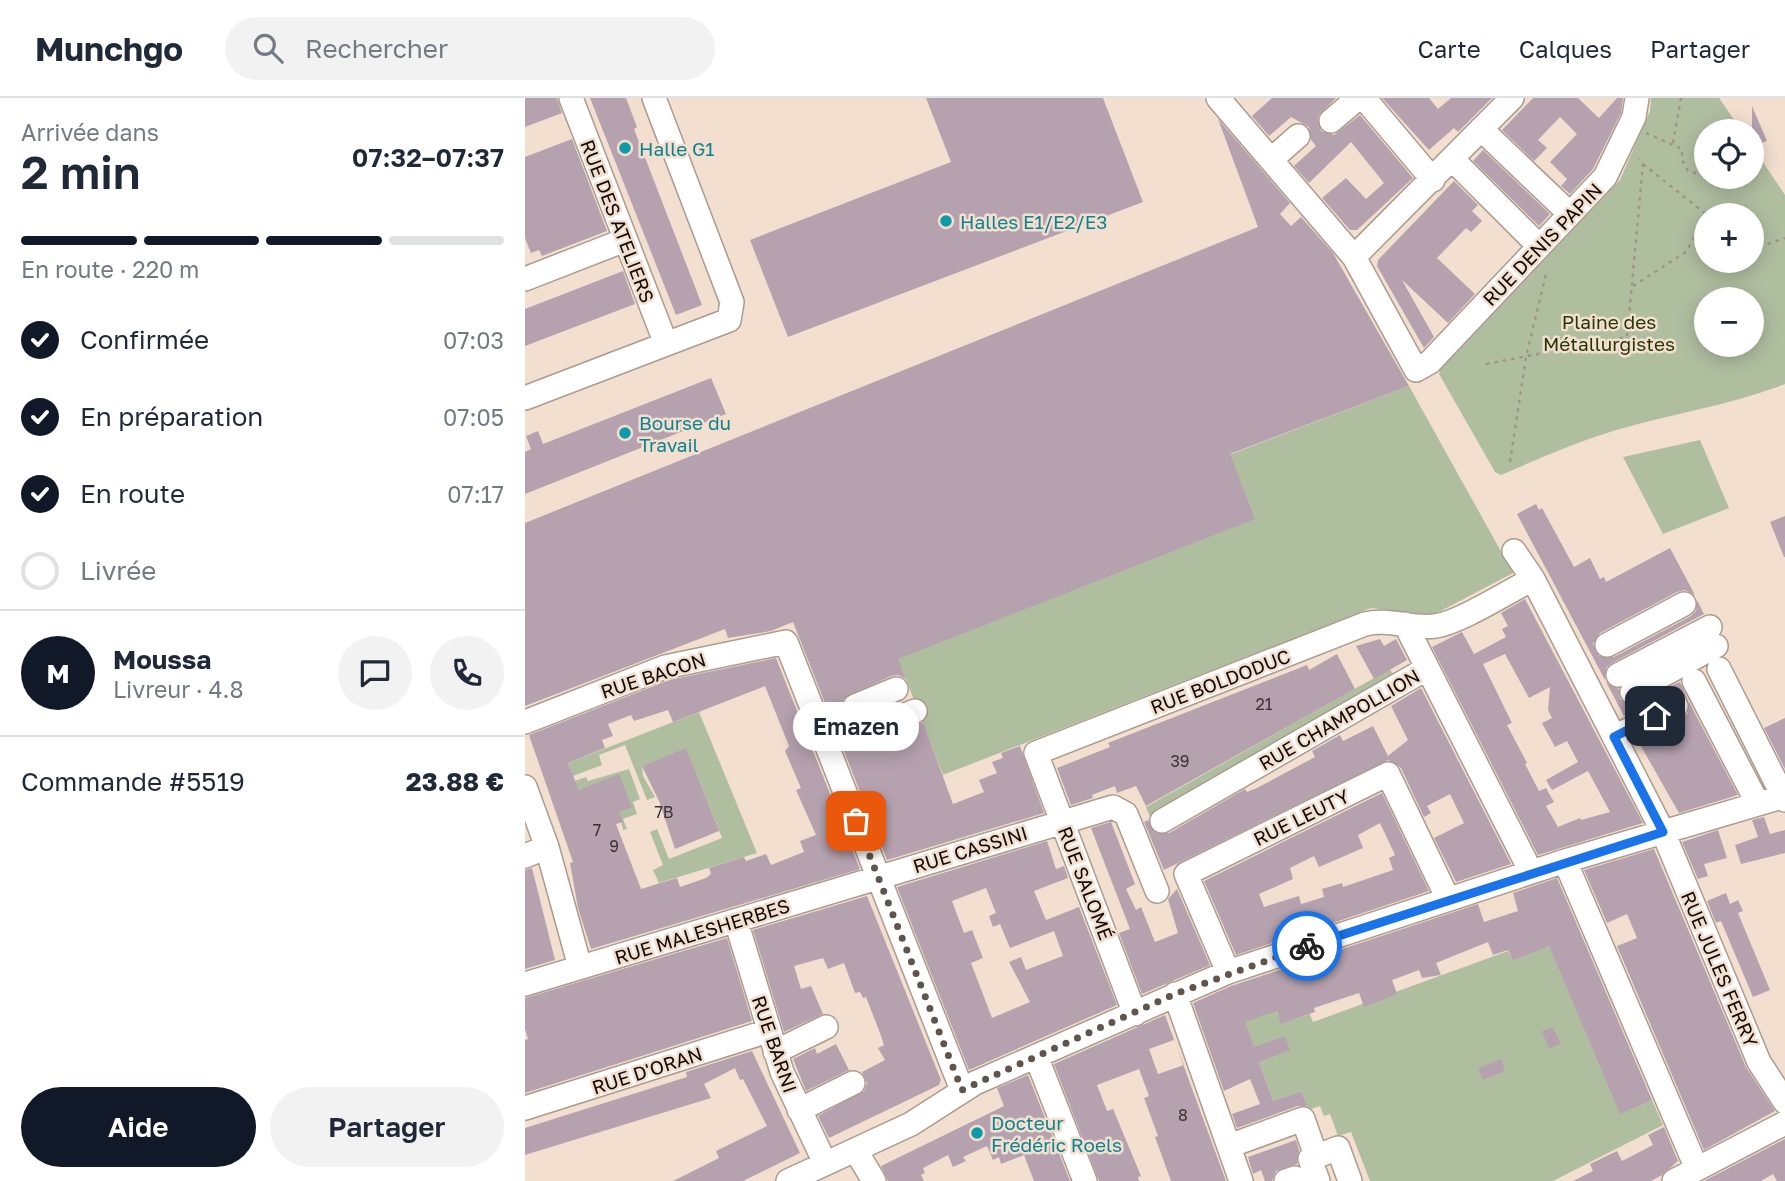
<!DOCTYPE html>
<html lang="fr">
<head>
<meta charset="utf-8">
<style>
  body { margin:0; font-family:"Golos Text",sans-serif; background:#f2f2f3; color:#1f2937; height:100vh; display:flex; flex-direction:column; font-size:26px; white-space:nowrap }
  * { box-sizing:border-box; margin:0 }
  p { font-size:23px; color:#747a83 }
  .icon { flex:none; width:38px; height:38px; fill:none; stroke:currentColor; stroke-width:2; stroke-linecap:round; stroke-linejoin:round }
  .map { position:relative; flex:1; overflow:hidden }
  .sheet { display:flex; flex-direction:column; background:#fff; width:525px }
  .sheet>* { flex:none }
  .tools { position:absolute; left:1169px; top:21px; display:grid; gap:14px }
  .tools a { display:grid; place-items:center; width:70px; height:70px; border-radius:50%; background:#fff; box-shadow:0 4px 18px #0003; font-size:35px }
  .pin { position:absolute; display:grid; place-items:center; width:60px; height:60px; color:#fff; margin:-30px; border-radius:14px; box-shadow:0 4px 10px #0006 }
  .courier { position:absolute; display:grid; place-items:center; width:70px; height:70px; margin:-35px; border:5px solid #1a73e8; border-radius:50%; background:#fff; color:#222; box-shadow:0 2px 9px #0007 }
  .bubble { position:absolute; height:49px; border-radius:24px; background:#fff; box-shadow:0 4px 18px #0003; font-size:23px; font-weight:600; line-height:49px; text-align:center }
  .head em { font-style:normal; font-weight:600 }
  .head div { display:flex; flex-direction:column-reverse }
  .head { display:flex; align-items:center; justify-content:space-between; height:119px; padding:0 21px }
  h1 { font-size:46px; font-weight:600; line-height:52px }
  .bar { display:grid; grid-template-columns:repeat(4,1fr); gap:10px 7px; align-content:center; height:84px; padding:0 21px }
  .bar i { height:9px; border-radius:5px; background:#e0e1e3 }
  .bar .on { background:#111827 }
  .bar p { grid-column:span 4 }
  .line { display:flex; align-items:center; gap:18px; padding:0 21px; border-top:2px solid #e0e1e3 }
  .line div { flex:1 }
  .round { display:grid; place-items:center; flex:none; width:74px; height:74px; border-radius:37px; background:#f2f2f3 }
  ol { padding:0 21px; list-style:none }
  li { display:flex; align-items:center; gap:21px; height:77px }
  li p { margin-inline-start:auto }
  li .icon { padding:7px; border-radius:50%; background:#111827; color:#fff; stroke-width:4 }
  li:last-child { color:#747a83 }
  li i { width:38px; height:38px; border:4px solid #e0e1e3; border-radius:50% }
  .primary-button { display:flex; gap:14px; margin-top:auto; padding:14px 21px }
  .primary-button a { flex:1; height:80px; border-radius:42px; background:#111827; color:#fff; font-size:28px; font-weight:600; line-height:80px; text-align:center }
  .primary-button a+a { background:#f2f2f3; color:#1f2937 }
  header { display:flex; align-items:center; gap:42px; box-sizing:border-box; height:98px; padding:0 35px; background:#fff; border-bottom:2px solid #e0e1e3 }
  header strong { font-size:33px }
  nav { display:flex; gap:38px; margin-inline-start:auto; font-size:24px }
  .search { width:490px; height:63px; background:#f2f2f3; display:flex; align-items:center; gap:18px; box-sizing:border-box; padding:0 24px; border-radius:38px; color:#747a83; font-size:26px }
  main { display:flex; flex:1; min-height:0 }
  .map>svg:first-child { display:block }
  .green { fill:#b0bea0; fill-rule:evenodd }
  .building { fill:#b6a2af; fill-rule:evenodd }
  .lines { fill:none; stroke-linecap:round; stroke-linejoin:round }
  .minor-tunnel { stroke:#d1bfb2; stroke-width:23; stroke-dasharray:23 11; stroke-linecap:butt }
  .minor-casing { stroke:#ad9b8d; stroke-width:26 }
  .path { stroke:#a39489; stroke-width:2.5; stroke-dasharray:3.5 5; stroke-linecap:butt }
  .minor { stroke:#fff; stroke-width:23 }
  .done { stroke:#60554d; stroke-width:7; stroke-dasharray:0 12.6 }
  .route { stroke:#1a73e8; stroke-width:9 }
  .culture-dot { fill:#0f9aa8; stroke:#f3dfd0; stroke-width:2.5 }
  .labels { text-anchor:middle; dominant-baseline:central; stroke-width:5; stroke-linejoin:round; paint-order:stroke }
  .number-label { font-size:16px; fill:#3a3130 }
  .culture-label { font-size:19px; fill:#0d838f; stroke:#f3dfd0; text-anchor:start }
  .street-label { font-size:19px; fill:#110b06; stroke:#f3dfd0 }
  .park-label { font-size:19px; fill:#253803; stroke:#f3dfd0 }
</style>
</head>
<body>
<header>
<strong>Munchgo</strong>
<div class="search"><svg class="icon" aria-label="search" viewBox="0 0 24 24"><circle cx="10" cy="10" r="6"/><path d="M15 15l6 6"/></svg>Rechercher</div>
<nav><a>Carte</a><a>Calques</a><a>Partager</a></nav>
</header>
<main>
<section class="sheet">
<div class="head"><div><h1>2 min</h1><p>Arrivée dans</p></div><em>07:32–07:37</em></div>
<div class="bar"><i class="on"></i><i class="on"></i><i class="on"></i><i></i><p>En route · 220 m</p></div>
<ol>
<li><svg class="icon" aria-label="check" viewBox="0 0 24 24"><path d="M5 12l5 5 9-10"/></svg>Confirmée<p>07:03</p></li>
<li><svg class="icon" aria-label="check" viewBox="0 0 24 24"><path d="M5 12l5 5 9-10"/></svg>En préparation<p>07:05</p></li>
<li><svg class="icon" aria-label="check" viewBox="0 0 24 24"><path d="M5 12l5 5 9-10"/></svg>En route<p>07:17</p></li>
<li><i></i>Livrée</li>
</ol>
<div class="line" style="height:126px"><b class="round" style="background:#111827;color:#fff">M</b><div><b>Moussa</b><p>Livreur · 4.8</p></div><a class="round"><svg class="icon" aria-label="chat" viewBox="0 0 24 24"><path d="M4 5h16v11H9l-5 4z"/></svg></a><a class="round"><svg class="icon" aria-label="phone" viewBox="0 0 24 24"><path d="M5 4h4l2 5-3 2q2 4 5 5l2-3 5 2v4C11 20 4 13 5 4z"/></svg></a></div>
<div class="line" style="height:91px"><div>Commande #5519</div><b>23.88 €</b></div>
<div class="primary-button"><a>Aide</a><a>Partager</a></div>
</section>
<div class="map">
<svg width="1260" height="1083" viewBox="0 0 1260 1083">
  <rect width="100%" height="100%" fill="#f3dfd0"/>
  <path class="green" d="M1126,0H1194L1217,33H1181V79H1227V48L1260,97V286C1206,307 1150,315 1095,331C1054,343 1015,360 976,377L970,374L914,276L916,270L1095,82L1125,13ZM1181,117H1227V163H1181ZM1181,201H1227V247H1181Z
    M884,288L988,475L908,517L846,510L418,677L377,571L353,568L704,357Z
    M1175,342L1204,410L1138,436L1098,359Z
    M865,571L872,584L626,721L621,709Z
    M174,614L232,755L134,785L128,772L138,767L125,734L132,731L144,761L197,740L161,651L117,668L118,678L130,699L122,702L100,647L74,657L77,667L48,678L43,665Z
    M104,671L115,701L108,704L112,716L98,721L102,731L98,732L94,714L106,710L61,711L50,683L61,679L63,683Z
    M1013,821L1095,1015L1127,1002L1138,1027L1028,1083H845L826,1034L813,1038L805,1016L799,1018L795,1008L783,1012L776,993L748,1003L734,964L749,942L729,950L714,909L730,920L740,917L738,910L749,906L754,919L767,922L785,916L788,924L983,853L988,863L1009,854Z"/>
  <path class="building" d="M0,0H32L37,15L0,29Z
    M65,0H101L112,29L109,31L177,207L151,217Z
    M401,0H578L618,104L263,239L225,142L426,64Z
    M747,0H811L793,18L796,33L809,37L835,17L888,80L832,132H825L797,100L821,80L841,101L859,85L826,44L784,85L769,68L791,48L786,42L784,29L766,19L744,38L727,18Z
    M857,0H904L913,11L926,0H967L933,34L929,30L904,52Z
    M1008,0H1053L1074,20L1092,0H1098L1096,15L1068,71L1045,96L1036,88L1042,81L1025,64L1052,36L1035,19L1013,42L1022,50L1009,63L977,32Z
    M1227,8L1242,43L1227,49Z
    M693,21L765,105L755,116L766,128L776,119L808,155L884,288L705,356L730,421L373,561L381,581L373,577L366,578L319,600L316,611L324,635L334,645H348L398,624L428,706L459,694L454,682L472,675L467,664L478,660L476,655L495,648L519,715L362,762L268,524L246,533L203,540L200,531L0,608V425L733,129Z
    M47,41L82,133L17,158L14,152L6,155L0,140V59Z
    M958,52L1025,116L1014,128L948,63Z
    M929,83L953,107L947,113L957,123L946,134L941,130L912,160L950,196L923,225L877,182L909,239L899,250L852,168L853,162Z
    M98,173L110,206L0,248V211Z
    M186,280L201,316L0,396V354L6,351L1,338L13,333L18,346Z
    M1011,406L1014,412L1017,410L1049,469L1065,460L1075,481L1079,479L1081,484L1145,450L1170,497L1160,492L1152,494L1075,535L1068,546L1074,558L1089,559L1166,518L1171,513L1172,502L1179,516L1087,565L1081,570L1080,582L992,416Z
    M1260,418V459H1259L1245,424Z
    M1000,501L1118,725L1013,757L907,549L937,534L949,556L981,539L977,531L983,528L976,515ZM980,556L1004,600L1025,589L1023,612L1027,620L1017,625L1030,649L1042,643L1053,664L1021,682L1027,692L1063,673L1085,714L1056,722L1055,720L1033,729L1021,708L1029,704L1021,690L1014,693L1000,666L1002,665L982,627L987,625L958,566Z
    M855,541L859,548L871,541L882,562L849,581L831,548Z
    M812,556L830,591L621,708L611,688L592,695L590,688L567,697L568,700L546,707L532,670L585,649L583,645L782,567L784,572Z
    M251,560L335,771L66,851L53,810L45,765L48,764L4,637L144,582ZM240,588L264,648L260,653L276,690L271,692L291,737L275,743L279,754L246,767L241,756L221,763L219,759L184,770L186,776L181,780L155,789L152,780L116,791L91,726L98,724L94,714L107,710L94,676L54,692L43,665L80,650L77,642L88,638L83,626L106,617L109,623L143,612L148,624Z
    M1081,584L1094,591L1095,601L1106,608L1155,584L1162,600L1153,594L1145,595L1099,618Z
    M896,590L986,766L931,784L909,740L939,725L925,696L902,708L906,715L899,719L876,670L863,662L639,772L619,724L623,722L631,735H644L720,691L722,694L732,690L790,659L787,653L815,637L818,643L848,628L863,658L883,642L866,608Z
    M1164,604L1213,697L1154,715L1113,643L1158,620L1163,615Z
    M1260,620V671L1239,630Z
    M161,650L194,733L150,751L134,703L117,668Z
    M857,695L904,793L711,857L679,783ZM855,725L870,757L864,760L868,772L818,789L817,785L797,791L799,799L776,806L774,798L739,809L734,796L768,781L765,770L789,758L794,769L838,750L833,737Z
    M1239,719L1245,736L1260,732V755L1216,766L1210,747L1233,739L1227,722Z
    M586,724L610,786L601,791L611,812L616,809L630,844L653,835L643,801L652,791L685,867L617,896L594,835L605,831L566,730Z
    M1193,732L1202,760L1179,766L1183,778L1173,781L1157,744Z
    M522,743L531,771L539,768L543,780L509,793L521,822L554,809L592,907L444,972L372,789ZM461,790L471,815L464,818L468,829L475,826L485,850L529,833L538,858L501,872L496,859L484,864L505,904L467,920L446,865L458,860L447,832L439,835L427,803Z
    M1129,751L1221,969L1250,1013L1179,1052L1092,848L1112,840L1102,816L1082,825L1059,772Z
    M7,770L30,862L0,871V772Z
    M1032,780L1127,1002L1095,1016L1024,848L988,863L983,852L968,857L963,844L911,865L916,877L897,880L894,872L867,882L872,896L839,909L834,895L789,910L790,914L756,926L752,913L720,924L729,949L760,938L765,952L734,964L748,1003L776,993L782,1008H773L712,1030L707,1016L735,1006L725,981L699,993L668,905L706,888L953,806L959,824L993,813L988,795Z
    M1201,795L1205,806L1213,802L1218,813L1213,815L1245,892L1228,899L1196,823L1191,825L1182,803Z
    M342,798L416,982L414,987L304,1040L293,1018L339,993L342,985L337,974L360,962L353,950L359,947L355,935L341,899L338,900L335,894L330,895L319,865L303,871L298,860L269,868L276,891L286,888L298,916L259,934L228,832Z
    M202,840L227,923L0,995V942L3,941L0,931V900Z
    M640,917L701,1083H646L630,1039L633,1038L619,1000L624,998L614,971L572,987L582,1013L588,1011L616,1078L613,1079L614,1083H574L529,966ZM649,942L659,967L633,976L624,951Z
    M1028,929L1036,946L1024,951L1017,933Z
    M311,946L324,972L281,993L268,961L290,950L292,956Z
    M227,953L275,1055L218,1083H148L194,1060L191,1053L242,1028L218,981L215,982L210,970L179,986L186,1000L0,1057V1030L162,979L161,974Z
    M976,961L980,973L958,982L953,970Z
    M503,977L545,1083H509L499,1057L476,1066L474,1059L468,1062L462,1048L438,1059L441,1063L428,1069L423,1057L398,1070L400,1075L396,1077L399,1083H363L356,1068L479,1008L472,990Z
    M1139,1029L1153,1063L1137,1077L1126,1083H1048L1068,1073L1065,1066L1092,1053L1097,1063L1128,1047L1123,1037Z
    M1260,1041V1083H1252L1248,1076L1236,1083H1179Z
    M771,1042L774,1052L772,1066L751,1073L747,1083H740L736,1072L728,1076L723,1059Z"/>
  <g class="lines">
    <path class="minor-tunnel" d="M310,631L327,625"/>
    <g class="minor-casing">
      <path id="minor" d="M46,0L141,246
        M693,0L829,159L891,272L905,264L1080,79L1109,19L1112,0
        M839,0L908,82
        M806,23L833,0
        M956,31L1045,116
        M747,61L773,38
        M928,62L1014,148
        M829,159L987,0
        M0,181L100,142
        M0,300L204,222L207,204L129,0
        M989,453L1008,481L1138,734L1234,964L1260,1004
        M880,526L1006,774
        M1082,547L1159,506
        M1194,571L1260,702
        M1093,577L1185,529
        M1169,583L1233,706
        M371,591L330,608L337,631L343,632L390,613
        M1107,594L1191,548
        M0,624L140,569L261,544L437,992
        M1089,639L1151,608
        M0,689L22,749L55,869
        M637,723L901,571
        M0,758L22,749
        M1040,763L1172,1071
        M211,823L257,974L300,1065
        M703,874L661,776L863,676L923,801
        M0,886L588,709L601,716L632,793
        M650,896L716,1083
        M610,916L511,655L840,526C863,520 886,531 910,528C934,525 984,493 1008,481
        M250,954L301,929
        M511,958L560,1083
        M0,1010L243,933
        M274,1012L328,985
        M704,1048L778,1021L791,1058
        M331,1053L349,1083
        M263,1083L386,1026L450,985L703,874L1040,763L1260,698
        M761,1083L770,1080
        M793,1083L785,1061L813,1050L825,1083
        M1149,1083L1260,1025"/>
    </g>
    <path class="path" d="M1121,35L1157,51V62L1163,73L1181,78
      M1148,45L1156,0
      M1118,66L1182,117
      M1185,79H1216
      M1227,143L1237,148L1260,140
      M1108,188L1161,154L1181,118
      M961,266L1102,239L1118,66L1114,61
      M985,364L1001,259L1022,172"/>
    <use href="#minor" class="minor"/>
  </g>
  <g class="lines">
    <path class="done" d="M331,723L437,992L650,896L782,848"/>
    <path class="route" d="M782,848L1138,734L1089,639L1130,618"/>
  </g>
  <g class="culture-dot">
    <circle cx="100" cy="50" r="7"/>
    <circle cx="421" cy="123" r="7"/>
    <circle cx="100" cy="335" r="7"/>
    <circle cx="452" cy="1035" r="7"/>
  </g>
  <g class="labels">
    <g class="number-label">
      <text x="739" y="606">21</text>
      <text x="655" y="663">39</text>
      <text x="139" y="714">7B</text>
      <text x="72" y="732">7</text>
      <text x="89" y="748">9</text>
      <text x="658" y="1017">8</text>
    </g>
    <g class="culture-label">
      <text x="114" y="50">Halle G1</text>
      <text x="435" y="123">Halles E1/E2/E3</text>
      <text x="114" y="324">Bourse du<tspan x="114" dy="22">Travail</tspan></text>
      <text x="466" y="1024">Docteur<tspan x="466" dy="22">Frédéric Roels</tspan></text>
    </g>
    <g class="street-label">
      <text transform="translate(93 123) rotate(69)">RUE DES ATELIERS</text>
      <text transform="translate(1017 146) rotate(-46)">RUE DENIS PAPIN</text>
      <text transform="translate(128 577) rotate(-18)">RUE BACON</text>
      <text transform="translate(695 583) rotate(-21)">RUE BOLDODUC</text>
      <text transform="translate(814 621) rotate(-30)">RUE CHAMPOLLION</text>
      <text transform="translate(776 719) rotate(-26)">RUE LEUTY</text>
      <text transform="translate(445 751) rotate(-17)">RUE CASSINI</text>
      <text transform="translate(561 785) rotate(69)">RUE SALOMÉ</text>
      <text transform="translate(177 833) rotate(-17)">RUE MALESHERBES</text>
      <text transform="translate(1195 871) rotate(67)">RUE JULES FERRY</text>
      <text transform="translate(250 946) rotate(71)">RUE BARNI</text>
      <text transform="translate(122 972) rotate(-18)">RUE D'ORAN</text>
    </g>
    <g class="park-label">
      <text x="1084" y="223">Plaine des<tspan x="1084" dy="22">Métallurgistes</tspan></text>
    </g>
  </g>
</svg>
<div class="tools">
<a><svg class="icon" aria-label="locate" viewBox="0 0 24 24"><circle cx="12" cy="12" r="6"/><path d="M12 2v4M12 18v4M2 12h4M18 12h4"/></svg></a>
<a>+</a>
<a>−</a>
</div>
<div class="pin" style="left:331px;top:723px;background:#ea580c"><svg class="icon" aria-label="bag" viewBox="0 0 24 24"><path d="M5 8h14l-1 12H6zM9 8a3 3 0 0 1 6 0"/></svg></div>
<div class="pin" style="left:1130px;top:618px;background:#1f2937"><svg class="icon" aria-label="home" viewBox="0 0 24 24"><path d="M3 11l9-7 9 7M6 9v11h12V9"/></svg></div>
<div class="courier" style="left:782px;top:848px"><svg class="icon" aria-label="bike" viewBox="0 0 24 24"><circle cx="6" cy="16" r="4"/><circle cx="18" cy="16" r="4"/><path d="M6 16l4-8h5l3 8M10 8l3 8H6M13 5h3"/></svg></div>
<div class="bubble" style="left:268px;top:604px;width:126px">Emazen</div>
</div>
</main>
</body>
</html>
